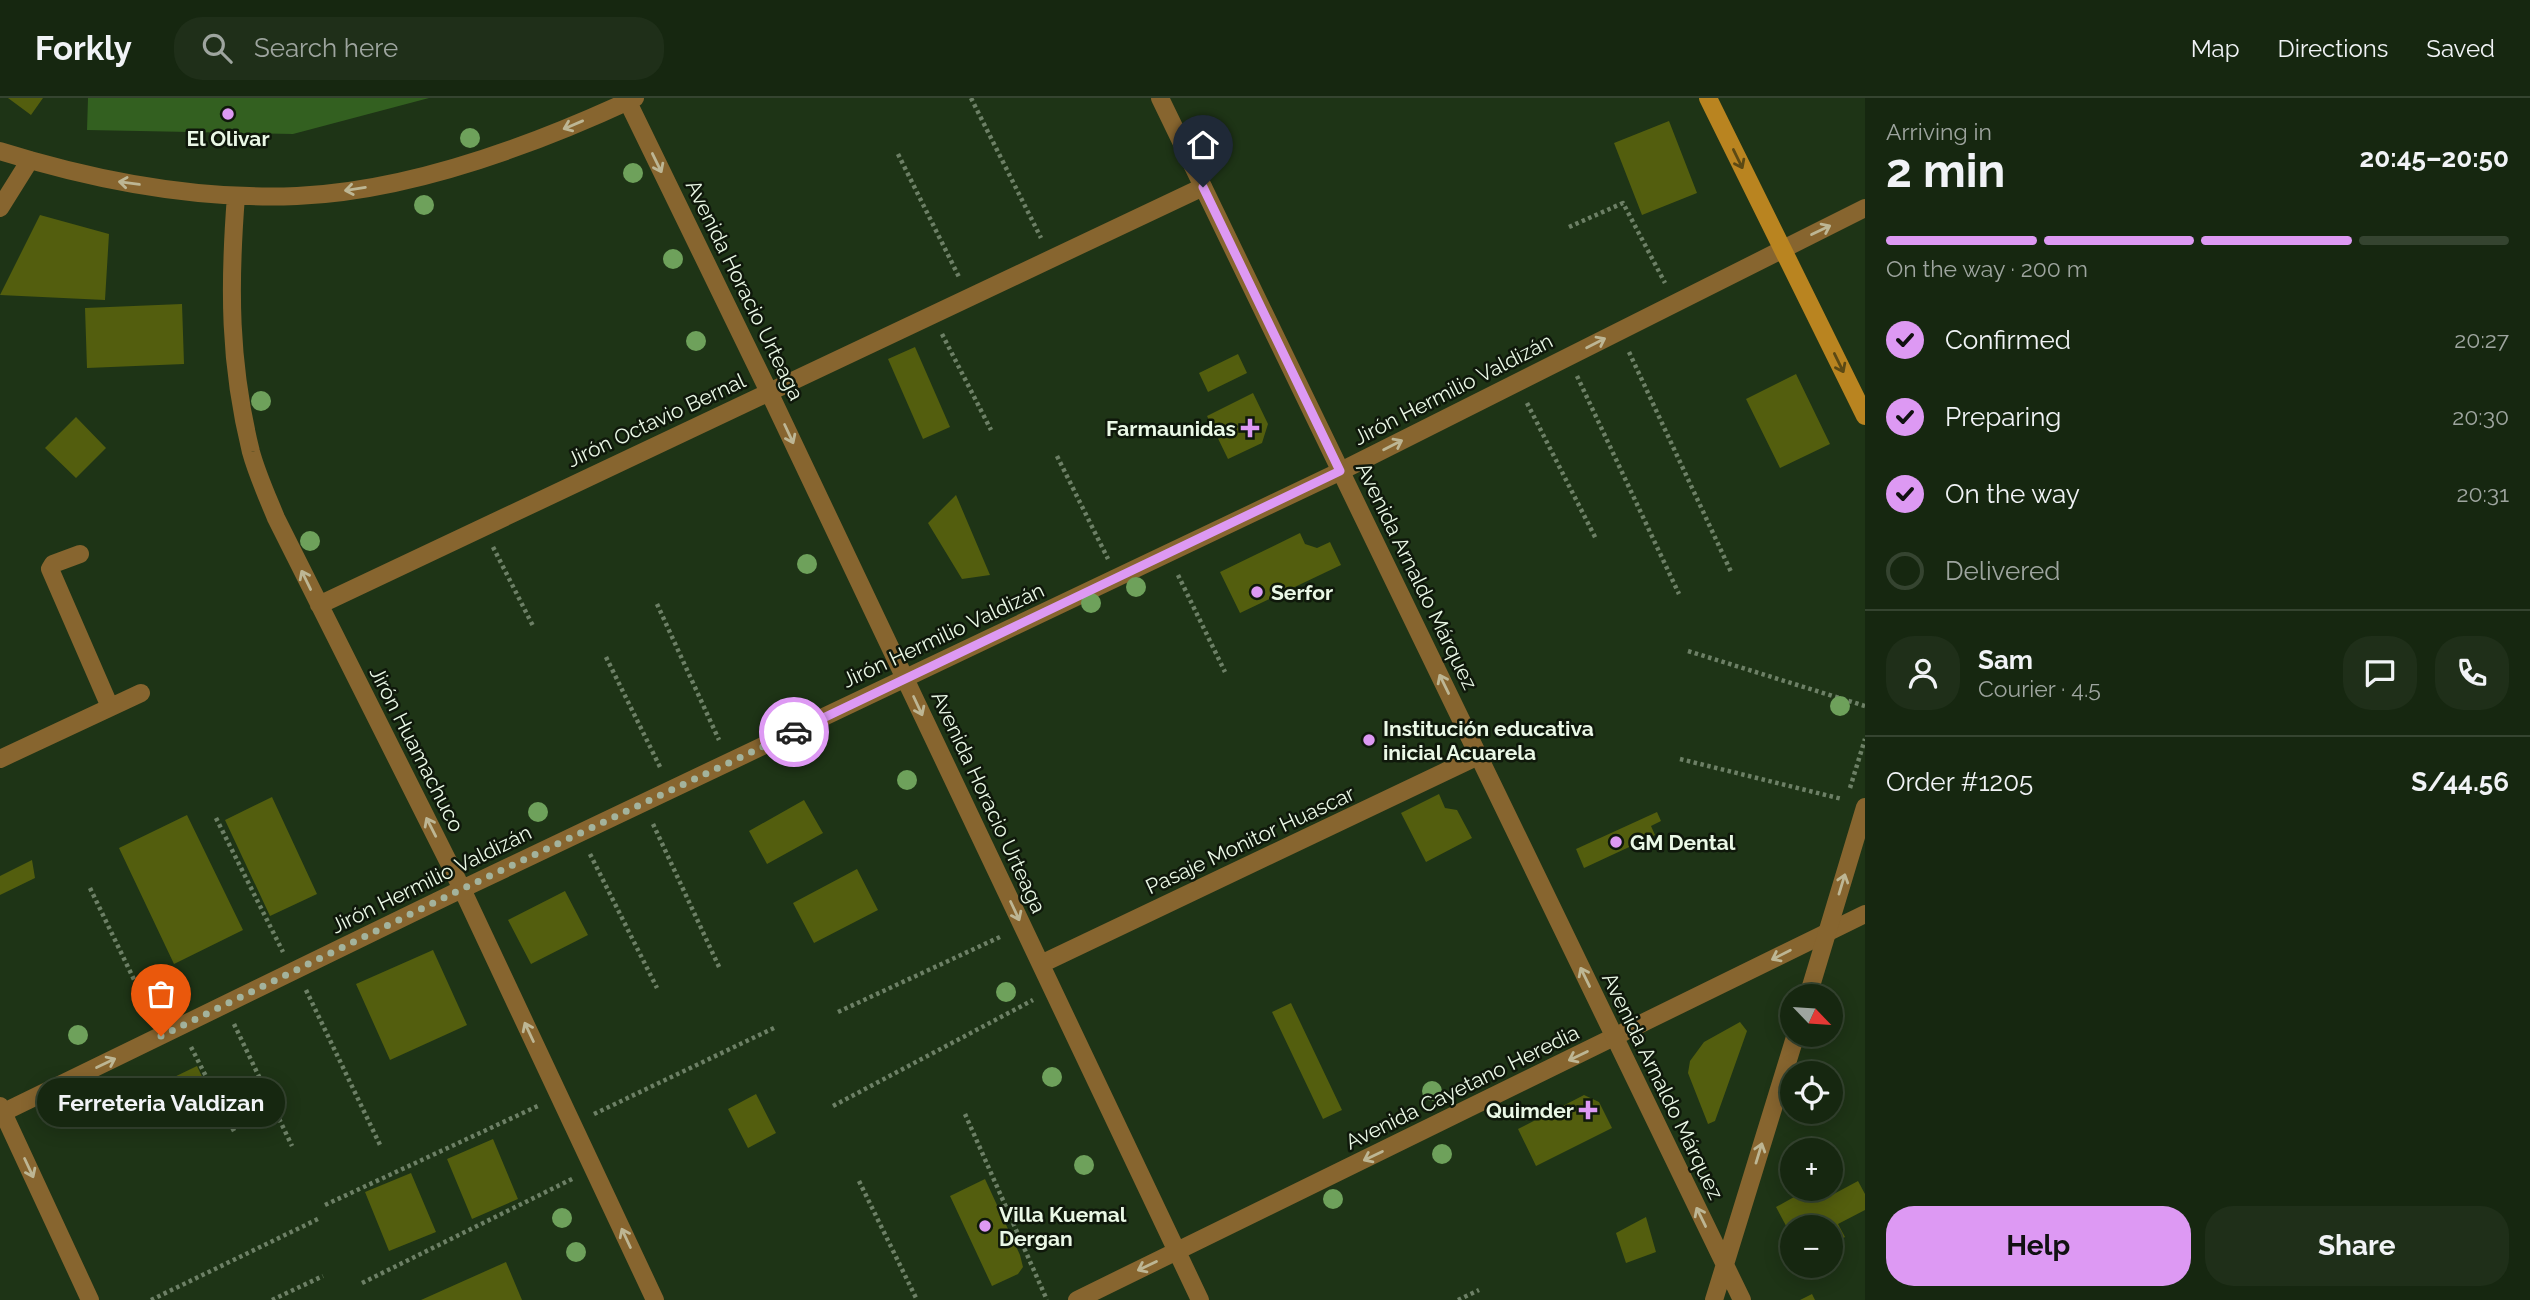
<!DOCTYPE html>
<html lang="en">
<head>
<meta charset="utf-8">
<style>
  body { margin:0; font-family:Raleway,sans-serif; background:#1f2f19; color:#f1f3f6; height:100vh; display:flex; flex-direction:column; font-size:26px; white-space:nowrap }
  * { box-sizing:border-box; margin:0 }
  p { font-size:23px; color:#9ea59f }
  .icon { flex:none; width:38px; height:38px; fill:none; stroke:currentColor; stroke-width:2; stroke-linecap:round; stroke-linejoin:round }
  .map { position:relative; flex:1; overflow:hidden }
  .side { display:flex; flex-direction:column; background:#162710; width:665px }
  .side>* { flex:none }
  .needle { width:46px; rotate:115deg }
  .controls { position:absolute; left:1780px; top:886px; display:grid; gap:14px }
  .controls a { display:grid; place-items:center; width:63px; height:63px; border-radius:50%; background:#162710; box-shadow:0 4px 18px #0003,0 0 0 2px #354430; font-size:35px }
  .pin { position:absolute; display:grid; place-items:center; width:60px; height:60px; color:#fff; margin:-72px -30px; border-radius:50% 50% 50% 0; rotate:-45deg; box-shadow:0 0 7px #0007 }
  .pin .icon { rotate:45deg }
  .courier { position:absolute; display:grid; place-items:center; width:70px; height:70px; margin:-35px; border:5px solid #dd99f3; border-radius:50%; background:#fff; color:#222; box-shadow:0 2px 9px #0007 }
  .bubble { position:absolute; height:49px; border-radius:24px; background:#162710; box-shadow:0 4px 18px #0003,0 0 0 2px #354430; font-size:23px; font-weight:700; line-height:49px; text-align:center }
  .summary em { font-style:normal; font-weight:700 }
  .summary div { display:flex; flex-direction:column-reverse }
  .summary { display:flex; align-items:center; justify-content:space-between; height:119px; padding:0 21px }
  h1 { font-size:46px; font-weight:700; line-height:52px }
  .bar { display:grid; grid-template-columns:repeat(4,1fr); gap:10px 7px; align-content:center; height:84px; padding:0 21px }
  .bar i { height:9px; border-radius:5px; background:#354430 }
  .bar .selected { background:#dd99f3 }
  .bar p { grid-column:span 4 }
  .line { display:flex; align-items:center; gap:18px; padding:0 21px; border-top:2px solid #354430 }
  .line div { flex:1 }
  .round { display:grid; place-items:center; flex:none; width:74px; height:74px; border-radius:28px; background:#1f2f19 }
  ol { padding:0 21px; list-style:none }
  li { display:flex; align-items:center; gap:21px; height:77px }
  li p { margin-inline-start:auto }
  li .icon { padding:7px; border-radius:50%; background:#dd99f3; color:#111; stroke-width:4 }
  li:last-child { color:#9ea59f }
  li i { width:38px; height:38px; border:4px solid #354430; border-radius:50% }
  .button { display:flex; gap:14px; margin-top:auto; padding:14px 21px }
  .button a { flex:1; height:80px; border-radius:28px; background:#dd99f3; color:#111; font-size:28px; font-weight:700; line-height:80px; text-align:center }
  .button a+a { background:#1f2f19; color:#f1f3f6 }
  header { display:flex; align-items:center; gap:42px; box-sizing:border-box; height:98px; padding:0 35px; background:#162710; border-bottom:2px solid #354430 }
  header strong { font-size:33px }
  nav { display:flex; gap:38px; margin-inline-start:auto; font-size:24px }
  .search { width:490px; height:63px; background:#1f2f19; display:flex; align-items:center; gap:18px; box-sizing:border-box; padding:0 24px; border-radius:28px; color:#9ea59f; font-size:26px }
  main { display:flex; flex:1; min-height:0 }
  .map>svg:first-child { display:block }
  .green { fill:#336020 }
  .building { fill:#535e0e }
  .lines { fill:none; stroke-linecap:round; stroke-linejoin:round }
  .path { stroke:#6d8066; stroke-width:4.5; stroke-dasharray:3.5 3.5; stroke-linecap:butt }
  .minor { stroke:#87652f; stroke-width:18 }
  .tertiary { stroke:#87652f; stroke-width:18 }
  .secondary { stroke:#b98420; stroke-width:18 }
  .tree { fill:#6ea15b }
  .oneway { stroke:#bdb694 }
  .oneway2 { stroke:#5b4914 }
  .done { stroke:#a3b39d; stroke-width:7; stroke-dasharray:0 12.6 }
  .route { stroke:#dd99f3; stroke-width:9 }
  .poi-dot { fill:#dd99f3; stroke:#0f180b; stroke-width:2.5 }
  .labels { text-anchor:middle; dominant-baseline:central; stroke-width:5; stroke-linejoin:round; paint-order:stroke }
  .poi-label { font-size:21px; font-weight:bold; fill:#eaf8e6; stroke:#0f180b; text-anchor:start }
  .street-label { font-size:21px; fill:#eaf8e6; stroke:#0f180b }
</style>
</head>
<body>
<header>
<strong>Forkly</strong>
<div class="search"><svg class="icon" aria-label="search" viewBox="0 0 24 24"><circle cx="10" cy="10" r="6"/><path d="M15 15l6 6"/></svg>Search here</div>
<nav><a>Map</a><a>Directions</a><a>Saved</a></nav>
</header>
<main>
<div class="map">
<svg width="1865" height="1202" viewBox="0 0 1865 1202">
  <rect width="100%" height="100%" fill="#1e3416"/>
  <path class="green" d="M88,0H429L293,36L87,32Z"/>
  <path class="building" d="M8,0H43L31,17Z
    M1669,23L1697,95L1642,117L1614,45Z
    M40,117L109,136L105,202L0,197Z
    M182,206L184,266L87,270L85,210Z
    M915,249L950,329L923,341L888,261Z
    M1238,256L1247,275L1208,294L1199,275Z
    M1796,276L1830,346L1780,370L1746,301Z
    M1253,295L1268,326L1262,345L1228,361L1207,318Z
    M76,319L106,350L76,380L45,350Z
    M956,397L990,477L962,481L928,425Z
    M1300,435L1305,446L1317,450L1330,444L1341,467L1240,515L1220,474Z
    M1439,696L1445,710L1457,712L1472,740L1426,764L1401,715Z
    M272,699L317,796L270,818L225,722Z
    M804,702L823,735L767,766L749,733Z
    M1657,714L1661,723L1651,728L1655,737L1584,770L1576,751Z
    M187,717L243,832L174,866L119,750Z
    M32,762L35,780L0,797V778Z
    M857,771L878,812L814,845L793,805Z
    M565,793L588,837L531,866L508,822Z
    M433,852L467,927L390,962L356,886Z
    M1291,905L1342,1012L1323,1021L1272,914Z
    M1740,924L1747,933L1715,1023L1708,1026L1688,975L1690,963L1704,944Z
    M197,968L218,1012L189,1026L168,982Z
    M756,996L776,1035L748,1050L728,1011Z
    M1584,997L1599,1004L1612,1030L1536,1068L1518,1031Z
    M493,1041L518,1101L472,1121L447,1061Z
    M411,1075L436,1134L389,1153L365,1094Z
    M985,1081L1020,1157L1023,1169L1018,1176L992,1188L950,1098Z
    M1858,1083L1865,1096V1112L1838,1126L1845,1139L1830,1147V1129H1792V1139L1776,1109L1810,1090H1825L1830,1098Z
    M1646,1119L1656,1154L1626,1165L1616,1135Z
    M506,1164L522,1202H421Z
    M1812,1196L1815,1202H1800Z"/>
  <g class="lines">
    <path class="path" d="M971,0L1041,140
      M898,56L960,181
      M1569,129L1623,105L1665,185
      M942,236L991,332
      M1629,254L1732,476
      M1577,278L1679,496
      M1527,305L1596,441
      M1057,358L1108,461
      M493,449L534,530
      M1178,477L1225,574
      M657,506L719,642
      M1688,553L1865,608
      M606,559L661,671
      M1680,661L1842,701
      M1850,690L1865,641
      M216,720L283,854
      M653,726L720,871
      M590,756L657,890
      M90,790L152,919
      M306,892L381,1049
      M838,914L1002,838
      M234,926L292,1048
      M191,949L235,1035
      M833,1008L1033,902
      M594,1016L776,929
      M965,1016L1047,1202
      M859,1083L917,1202
      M325,1107L540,1007
      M362,1185L574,1080
      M151,1202L318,1121
      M272,1202L323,1178
      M1458,1202L1479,1192"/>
    <path class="minor" d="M626,0L769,294L1200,1202
      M0,53C96,83 196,102 297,98C410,93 534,47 635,0
      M236,98C229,188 229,265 251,354C257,376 267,398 276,420L462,791L655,1202
      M0,110L30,62
      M80,456L53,466L50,471L110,609
      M319,507L1203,89
      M0,661L141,595
      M1041,866L1478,658
      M0,1008L90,1202
      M0,1016L462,791L1341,373L1865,110
      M1077,1202L1865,816"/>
    <path class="tertiary" d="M1160,0L1742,1202
      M1808,898L1865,709
      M1714,1202L1796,936"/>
    <path class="secondary" d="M1708,0L1865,318"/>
  </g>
  <g class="tree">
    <circle cx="470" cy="40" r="10"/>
    <circle cx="633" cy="75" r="10"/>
    <circle cx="424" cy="107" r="10"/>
    <circle cx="673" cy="161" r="10"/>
    <circle cx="696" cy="243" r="10"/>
    <circle cx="261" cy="303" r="10"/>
    <circle cx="310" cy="443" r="10"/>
    <circle cx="807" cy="466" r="10"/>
    <circle cx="1136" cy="489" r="10"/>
    <circle cx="1091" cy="505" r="10"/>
    <circle cx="1840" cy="608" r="10"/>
    <circle cx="907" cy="682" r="10"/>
    <circle cx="538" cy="714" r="10"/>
    <circle cx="1006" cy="894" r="10"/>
    <circle cx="78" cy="937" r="10"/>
    <circle cx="1052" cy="979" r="10"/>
    <circle cx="1432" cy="993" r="10"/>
    <circle cx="1442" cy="1056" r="10"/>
    <circle cx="1084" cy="1067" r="10"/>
    <circle cx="1333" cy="1101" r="10"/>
    <circle cx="562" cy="1120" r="10"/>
    <circle cx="576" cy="1154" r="10"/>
  </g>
  <defs><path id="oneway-shaft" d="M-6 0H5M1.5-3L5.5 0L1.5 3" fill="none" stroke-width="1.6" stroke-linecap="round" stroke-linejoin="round" transform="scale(1.75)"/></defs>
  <g class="oneway">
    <use href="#oneway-shaft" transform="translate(573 27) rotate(157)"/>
    <use href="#oneway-shaft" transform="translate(657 65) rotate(64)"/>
    <use href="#oneway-shaft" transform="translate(129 85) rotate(-172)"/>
    <use href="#oneway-shaft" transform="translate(355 91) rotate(171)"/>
    <use href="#oneway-shaft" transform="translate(1821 132) rotate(-26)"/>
    <use href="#oneway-shaft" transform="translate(1596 245) rotate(-27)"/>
    <use href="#oneway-shaft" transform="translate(789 336) rotate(65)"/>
    <use href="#oneway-shaft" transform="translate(1393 347) rotate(-27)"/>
    <use href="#oneway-shaft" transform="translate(306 482) rotate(-116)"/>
    <use href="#oneway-shaft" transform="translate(1444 586) rotate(-116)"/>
    <use href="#oneway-shaft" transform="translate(918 608) rotate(65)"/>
    <use href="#oneway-shaft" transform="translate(431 729) rotate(-117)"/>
    <use href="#oneway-shaft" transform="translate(1842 786) rotate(-73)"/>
    <use href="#oneway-shaft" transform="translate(1015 813) rotate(65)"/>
    <use href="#oneway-shaft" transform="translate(1781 857) rotate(153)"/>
    <use href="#oneway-shaft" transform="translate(1585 879) rotate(-116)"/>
    <use href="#oneway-shaft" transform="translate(529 934) rotate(-115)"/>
    <use href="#oneway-shaft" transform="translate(1578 958) rotate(154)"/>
    <use href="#oneway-shaft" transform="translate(106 965) rotate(-26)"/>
    <use href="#oneway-shaft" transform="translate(1759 1055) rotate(-73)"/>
    <use href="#oneway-shaft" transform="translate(1373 1058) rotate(154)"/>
    <use href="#oneway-shaft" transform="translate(29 1070) rotate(65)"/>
    <use href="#oneway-shaft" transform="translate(1701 1119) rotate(-116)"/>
    <use href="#oneway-shaft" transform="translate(626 1140) rotate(-115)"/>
    <use href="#oneway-shaft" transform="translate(1147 1168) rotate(154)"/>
  </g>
  <g class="oneway2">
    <use href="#oneway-shaft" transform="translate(1738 61) rotate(64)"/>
    <use href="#oneway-shaft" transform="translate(1839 265) rotate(64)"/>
  </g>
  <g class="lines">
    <path class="done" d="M161,938L462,791L794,634"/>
    <path class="route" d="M794,634L1340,373L1203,89"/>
  </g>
  <g class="poi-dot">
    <circle cx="228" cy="16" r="7"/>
    <path d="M1246.5 319.5h7v7h7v7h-7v7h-7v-7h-7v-7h7z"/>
    <circle cx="1257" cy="494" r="7"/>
    <circle cx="1369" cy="642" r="7"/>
    <circle cx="1616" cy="744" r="7"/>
    <path d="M1584.5 1001.5h7v7h7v7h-7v7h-7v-7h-7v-7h7z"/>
    <circle cx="985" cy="1128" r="7"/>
  </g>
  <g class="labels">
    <g class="poi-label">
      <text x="228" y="40" text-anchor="middle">El Olivar</text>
      <text x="1236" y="330" text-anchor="end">Farmaunidas</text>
      <text x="1271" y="494">Serfor</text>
      <text x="1383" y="630">Institución educativa<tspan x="1383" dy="24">inicial Acuarela</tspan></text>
      <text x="1630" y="744">GM Dental</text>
      <text x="1574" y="1012" text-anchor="end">Quimder</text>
      <text x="999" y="1116">Villa Kuemal<tspan x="999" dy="24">Dergan</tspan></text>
    </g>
    <g class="street-label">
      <text transform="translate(745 192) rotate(64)">Avenida Horacio Urteaga</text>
      <text transform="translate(1453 291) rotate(-27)">Jirón Hermilio Valdizán</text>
      <text transform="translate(656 322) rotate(-25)">Jirón Octavio Bernal</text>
      <text transform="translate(1417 478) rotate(64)">Avenida Arnaldo Márquez</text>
      <text transform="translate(943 537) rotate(-25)">Jirón Hermilio Valdizán</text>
      <text transform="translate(417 651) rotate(63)">Jirón Huamachuco</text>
      <text transform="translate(989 704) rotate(65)">Avenida Horacio Urteaga</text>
      <text transform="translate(1250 742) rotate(-25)">Pasaje Monitor Huascar</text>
      <text transform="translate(431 781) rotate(-26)">Jirón Hermilio Valdizán</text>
      <text transform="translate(1663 988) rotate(64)">Avenida Arnaldo Márquez</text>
      <text transform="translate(1462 989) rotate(-26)">Avenida Cayetano Heredia</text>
    </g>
  </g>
</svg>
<div class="controls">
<a><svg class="needle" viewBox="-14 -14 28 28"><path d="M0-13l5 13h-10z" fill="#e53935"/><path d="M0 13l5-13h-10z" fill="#9ea59f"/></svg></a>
<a><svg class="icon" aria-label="locate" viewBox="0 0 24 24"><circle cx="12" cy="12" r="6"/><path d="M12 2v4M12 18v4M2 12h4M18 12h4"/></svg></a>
<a>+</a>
<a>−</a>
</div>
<div class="pin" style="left:161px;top:938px;background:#ea580c"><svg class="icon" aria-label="bag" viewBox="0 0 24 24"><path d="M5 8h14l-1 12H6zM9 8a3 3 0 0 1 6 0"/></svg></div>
<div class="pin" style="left:1203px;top:89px;background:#1f2937"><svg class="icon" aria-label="home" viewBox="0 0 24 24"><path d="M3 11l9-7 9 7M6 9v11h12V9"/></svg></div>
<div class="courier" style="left:794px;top:634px"><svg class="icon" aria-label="car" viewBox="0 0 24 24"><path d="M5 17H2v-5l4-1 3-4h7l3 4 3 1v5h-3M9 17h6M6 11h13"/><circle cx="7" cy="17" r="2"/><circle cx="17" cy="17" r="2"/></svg></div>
<div class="bubble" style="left:37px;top:980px;width:248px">Ferreteria Valdizan</div>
</div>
<section class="side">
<div class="summary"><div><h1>2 min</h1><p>Arriving in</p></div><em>20:45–20:50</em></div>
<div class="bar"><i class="selected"></i><i class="selected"></i><i class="selected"></i><i></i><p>On the way · 200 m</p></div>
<ol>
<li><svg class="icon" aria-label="check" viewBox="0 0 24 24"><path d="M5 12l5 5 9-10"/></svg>Confirmed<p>20:27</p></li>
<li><svg class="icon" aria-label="check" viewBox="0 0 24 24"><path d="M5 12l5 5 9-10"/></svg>Preparing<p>20:30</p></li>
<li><svg class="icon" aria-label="check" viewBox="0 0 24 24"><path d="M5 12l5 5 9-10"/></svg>On the way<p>20:31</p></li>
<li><i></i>Delivered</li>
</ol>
<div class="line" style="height:126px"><a class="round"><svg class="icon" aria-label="person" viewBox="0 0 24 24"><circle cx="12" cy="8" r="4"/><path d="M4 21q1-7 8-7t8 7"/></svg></a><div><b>Sam</b><p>Courier · 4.5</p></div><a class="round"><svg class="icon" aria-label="chat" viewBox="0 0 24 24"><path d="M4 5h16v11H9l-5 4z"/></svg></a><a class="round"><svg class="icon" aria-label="phone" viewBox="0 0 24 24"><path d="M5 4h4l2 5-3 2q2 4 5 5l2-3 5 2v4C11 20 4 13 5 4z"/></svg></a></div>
<div class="line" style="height:91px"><div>Order #1205</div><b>S/44.56</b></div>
<div class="button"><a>Help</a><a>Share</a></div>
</section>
</main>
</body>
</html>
